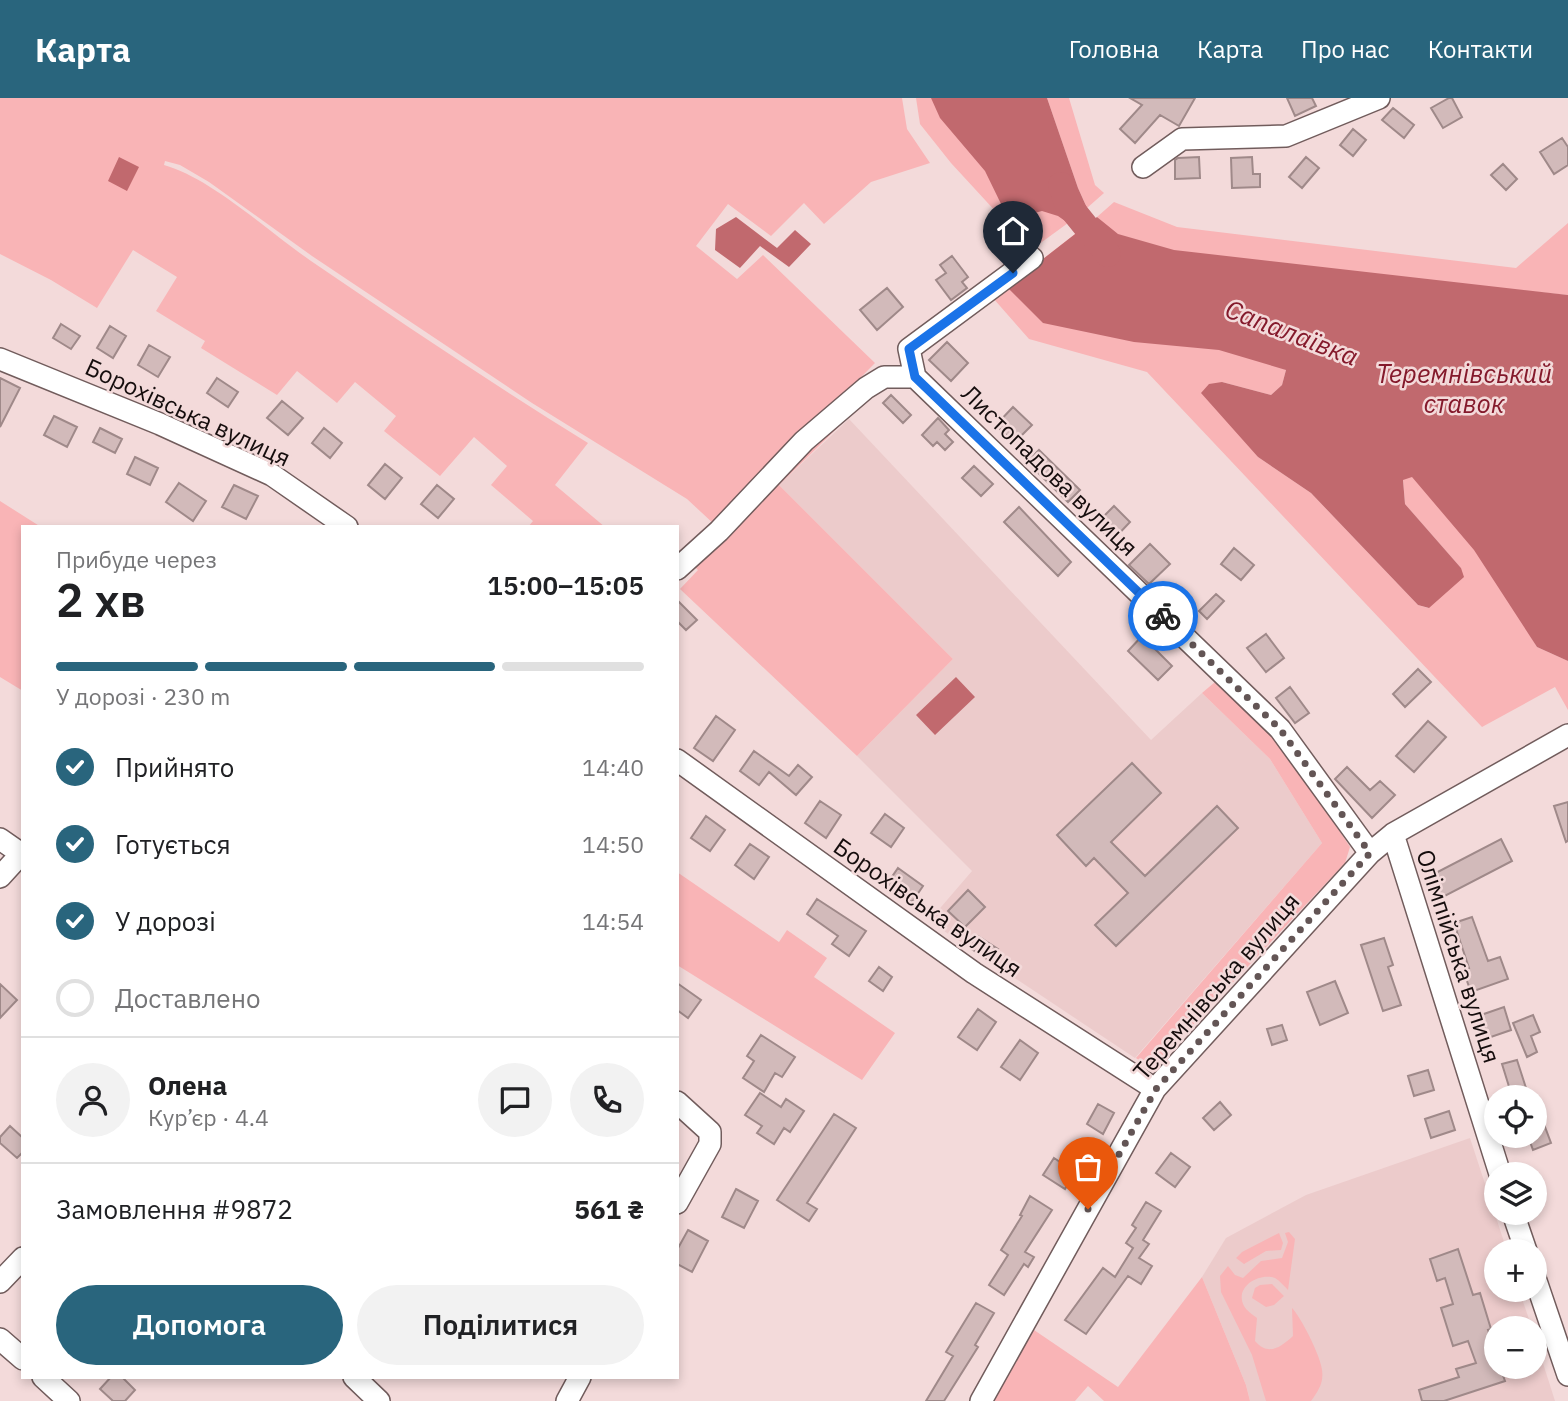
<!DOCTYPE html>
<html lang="uk">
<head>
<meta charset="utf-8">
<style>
  body { margin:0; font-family:"IBM Plex Sans",sans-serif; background:#f2f2f2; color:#202124; height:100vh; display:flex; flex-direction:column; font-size:26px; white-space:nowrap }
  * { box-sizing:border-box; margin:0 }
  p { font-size:23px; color:#757577 }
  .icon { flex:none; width:38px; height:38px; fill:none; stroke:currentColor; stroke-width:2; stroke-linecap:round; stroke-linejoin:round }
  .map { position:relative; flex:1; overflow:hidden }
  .panel { position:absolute; left:21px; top:427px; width:658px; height:854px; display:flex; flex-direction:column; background:#fff; border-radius:0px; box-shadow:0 4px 10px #0003 }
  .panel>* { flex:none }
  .buttons { position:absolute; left:1484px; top:987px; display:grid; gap:14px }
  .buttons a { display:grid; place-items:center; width:63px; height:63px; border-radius:50%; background:#fff; box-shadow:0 4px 10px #0003; font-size:35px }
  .pin { position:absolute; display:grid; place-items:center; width:60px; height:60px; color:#fff; margin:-72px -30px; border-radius:50% 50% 50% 0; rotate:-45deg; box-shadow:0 0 7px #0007 }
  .pin .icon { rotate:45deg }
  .courier { position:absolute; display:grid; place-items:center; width:70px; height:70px; margin:-35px; border:5px solid #1a73e8; border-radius:50%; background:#fff; color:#222; box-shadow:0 2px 9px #0007 }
  .headline em { font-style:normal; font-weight:600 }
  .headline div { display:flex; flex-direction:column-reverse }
  .headline { display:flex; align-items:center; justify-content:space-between; height:119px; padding:0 35px }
  h1 { font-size:46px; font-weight:600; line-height:52px }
  .bar { display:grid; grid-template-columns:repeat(4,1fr); gap:10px 7px; align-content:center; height:84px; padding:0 35px }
  .bar i { height:9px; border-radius:5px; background:#e0e0e0 }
  .bar .selected { background:#29657d }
  .bar p { grid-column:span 4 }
  .line { display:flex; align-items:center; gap:18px; padding:0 35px; border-top:2px solid #e0e0e0 }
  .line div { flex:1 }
  .round { display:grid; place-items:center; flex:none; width:74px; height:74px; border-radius:37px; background:#f2f2f2 }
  ol { padding:0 35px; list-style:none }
  li { display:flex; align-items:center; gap:21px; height:77px }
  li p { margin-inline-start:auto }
  li .icon { padding:7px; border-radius:50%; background:#29657d; color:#fff; stroke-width:4 }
  li:last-child { color:#757577 }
  li i { width:38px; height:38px; border:4px solid #e0e0e0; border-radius:50% }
  .primary-button { display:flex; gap:14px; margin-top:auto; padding:14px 35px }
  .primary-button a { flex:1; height:80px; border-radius:42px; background:#29657d; color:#fff; font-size:28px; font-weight:600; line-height:80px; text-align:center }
  .primary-button a+a { background:#f2f2f2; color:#202124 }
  header { display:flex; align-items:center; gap:42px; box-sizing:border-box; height:98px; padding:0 35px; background:#29657d; color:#fff }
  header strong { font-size:33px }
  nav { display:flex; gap:38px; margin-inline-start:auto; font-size:24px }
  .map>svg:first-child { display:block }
  .built { fill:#eccbcb }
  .green { fill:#f9b4b6 }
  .water { fill:#c1696e }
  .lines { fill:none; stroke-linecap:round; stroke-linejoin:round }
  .river { stroke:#c1696e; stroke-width:26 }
  .building { fill:#d2baba; stroke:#9f8989; stroke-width:2 }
  .minor-casing { stroke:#715c5c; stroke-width:24 }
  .minor { stroke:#fff; stroke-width:21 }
  .done { stroke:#635555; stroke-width:7; stroke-dasharray:0 12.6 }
  .route { stroke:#1a73e8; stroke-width:9 }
  .labels { text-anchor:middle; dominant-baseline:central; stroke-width:5; stroke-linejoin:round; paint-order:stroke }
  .street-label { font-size:24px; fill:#150d0d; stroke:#f3dada }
  .water-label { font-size:26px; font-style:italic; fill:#84192b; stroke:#f3dada }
</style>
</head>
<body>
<header>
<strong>Карта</strong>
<nav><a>Головна</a><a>Карта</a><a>Про нас</a><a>Контакти</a></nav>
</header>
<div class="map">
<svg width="1568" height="1303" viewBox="0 0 1568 1303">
  <rect width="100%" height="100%" fill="#f3dada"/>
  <path class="built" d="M849,321L1151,642L1202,595L1270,661L1322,745L1135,960L929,823L972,773L857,658L953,561L779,387Z
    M1470,1040L1507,1153H1496V1192H1519L1532,1230H1496V1269H1535V1240L1555,1303H1250L1246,1287L1202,1179L1226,1140L1306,1097Z"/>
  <path class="green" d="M0,0H902L907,31L930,65L871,84L824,126L804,105L771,138L728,106L696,148L737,181L763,157L875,265L715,427L687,401L532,305L312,158L209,84L180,67L165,63L164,67C211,80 269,134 311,163C402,225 494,287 588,345L555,387L605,429H528L533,423L491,387L507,368L474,339L440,378L384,333L396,318L355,284L337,305L297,273L277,297L201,250L205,243L156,213L177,179L133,152L97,210L51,182L0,156Z
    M916,0H1013L1068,125L1031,152L951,65L920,26Z
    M1047,0H1069L1095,87L1104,95L1087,110L1078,90Z
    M1114,104L1177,129L1516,170L1568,125V197L1133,154L1097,119Z
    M1075,136L1230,239L1286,272L1282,287L1271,297L1222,284L1258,359L1311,395L1418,507L1428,510L1461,470L1405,406L1403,381L1412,378H1437L1537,549L1568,563V612L1555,589L1482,629L1147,274L1029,241L993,200Z
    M872,296L779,387L953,561L857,658L680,491L698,472L691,465L784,370Z
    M0,403L41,429H23V593L0,579Z
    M1223,583L1280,641L1350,749L1345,765L1159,963L1147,968L1136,960L1322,745L1270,661L1202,595L1215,584Z
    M677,774L779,844L787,832L827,860L814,879L895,935L862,982L677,867Z
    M1289,1134L1295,1141L1288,1192C1284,1188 1280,1183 1275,1180C1259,1174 1234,1189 1244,1208C1246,1212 1253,1217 1257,1220L1255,1243C1268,1258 1280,1250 1293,1238L1292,1210C1301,1219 1321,1259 1322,1272C1324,1285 1318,1293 1311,1303H1266L1252,1257L1221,1194L1220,1178L1228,1168L1235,1177L1243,1180L1261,1163L1282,1160L1288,1144L1285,1135Z
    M1279,1135L1283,1145L1281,1152L1266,1153L1244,1166L1236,1160L1242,1154Z
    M1202,1179L1246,1287L1250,1303H1104L1088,1288L1075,1303H992L1034,1232L1118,1289Z
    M1272,1186L1284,1198L1274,1207L1266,1209L1252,1200L1255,1190L1260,1187Z"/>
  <path class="water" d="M931,0H1047L1078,90L1087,110L1068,125L1058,118L1042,113L1023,118L1003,110L985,73L940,20Z
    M119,59L139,69L127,93L108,83Z
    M736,119L777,150L795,132L811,146L789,169L760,148L740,170L715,152L716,131Z
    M1097,119L1118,136L1174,152L1568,197V563L1537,549L1474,452L1412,379L1403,382L1405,406L1461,470L1464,479L1429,510L1418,507L1311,395L1258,359L1201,295L1209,286L1222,284L1271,297L1282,287L1286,272L1219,252L1134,244L1043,225L1007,189Z
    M956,579L975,599L935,637L916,617Z"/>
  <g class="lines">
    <path class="river" d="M1061,87L1067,105L1108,156"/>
  </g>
  <path class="building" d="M1130,0H1195L1179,28L1160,17L1135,45L1120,31L1142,7Z
    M1287,0H1312L1316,8L1295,18Z
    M1449,0H1452L1462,19L1443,30L1431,10Z
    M1393,10L1414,27L1404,40L1382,22Z
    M1353,31L1366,42L1353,58L1340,47Z
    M1562,40L1568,49V67L1554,76L1540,54Z
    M1199,59L1200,80L1175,81V62L1178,60Z
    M1252,59L1253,76H1260V89L1232,90L1231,60Z
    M1306,59L1319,70L1302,90L1289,79Z
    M1503,66L1517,81L1506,92L1491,77Z
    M952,158L968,179L962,184L967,190L951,202L936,182L946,175L940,167Z
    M887,190L903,209L877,232L860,212Z
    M61,226L80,238L71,251L53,240Z
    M110,228L126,238L113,260L97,250Z
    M947,244L968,265L951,283L929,262Z
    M149,247L170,259L158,279L138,267Z
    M0,280L20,290L0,329Z
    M217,280L238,294L228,309L207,295Z
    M891,297L911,317L903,325L883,305Z
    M282,303L303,320L288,337L267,320Z
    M1013,309L1032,327L1014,345L996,327Z
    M54,318L77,329L67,349L44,337Z
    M938,320L949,332L945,336L953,344L945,352L937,344L933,348L922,337Z
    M100,330L122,341L115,355L93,344Z
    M324,330L342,345L330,360L312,345Z
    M1039,352L1080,392L1068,404L1027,364Z
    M135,359L158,370L150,387L127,376Z
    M385,366L402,380L385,401L368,387Z
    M974,368L993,386L981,398L962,380Z
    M179,385L206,403L193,423L166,404Z
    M234,387L258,398L246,421L222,409Z
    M437,387L454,401L438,420L421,406Z
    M1114,408L1130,424L1112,443L1096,426Z
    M1019,409L1071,464L1058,478L1004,424Z
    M1150,446L1170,466L1149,486L1129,467Z
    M1234,450L1254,467L1241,482L1221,466Z
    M1216,496L1224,503L1207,521L1199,513Z
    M677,502L697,522L686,532L677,523Z
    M1266,536L1284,560L1266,574L1247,550Z
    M1142,538L1172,568L1158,582L1128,553Z
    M1418,571L1431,584L1405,609L1393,596Z
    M1290,589L1309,615L1295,625L1276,600Z
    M716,618L735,632L713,663L694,650Z
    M1428,623L1446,639L1414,674L1396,658Z
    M754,653L789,678L798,667L812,679L796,697L769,674L759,687L740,673Z
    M1132,665L1161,695L1111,744L1145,778L1217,708L1238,730L1116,848L1095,827L1128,795L1094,760L1086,768L1057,737Z
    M1347,669L1370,692L1380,683L1395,697L1372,720L1335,681Z
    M820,703L841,717L826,740L805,725Z
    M1568,704V743L1566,744L1554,708Z
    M885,716L904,730L891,749L871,735Z
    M706,718L725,732L710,753L691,740Z
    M1501,741L1512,763L1439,801L1428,779Z
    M750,746L769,759L754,781L735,767Z
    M898,770L923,788L912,804L887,786Z
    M968,792L985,809L965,829L948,813Z
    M817,801L866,833L849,858L832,846L838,838L807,816Z
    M1472,819L1488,863L1500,859L1508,881L1471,894L1463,872L1469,870L1454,825Z
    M978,838L998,851L990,863L970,850Z
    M1384,840L1393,867L1388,869L1401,907L1383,913L1361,847Z
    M879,869L892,879L883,893L869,883Z
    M1335,883L1348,915L1320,927L1307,894Z
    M677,885L701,902L688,920L677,912Z
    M0,886L17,902L0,920Z
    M1504,909L1511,932L1488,940L1481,917Z
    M978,911L996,924L977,952L958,939Z
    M1533,917L1540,934L1531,938L1537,954L1527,959L1513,925Z
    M1282,927L1287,942L1272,947L1267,931Z
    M761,937L795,959L782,979L775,975L764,994L743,980L754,963L747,958Z
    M1020,942L1038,955L1020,982L1001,969Z
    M1517,962L1526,990L1511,995L1502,966Z
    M1428,972L1434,992L1414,998L1408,978Z
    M760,995L781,1009L786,1001L804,1013L790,1034L784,1030L774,1046L757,1035L762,1028L745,1017Z
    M1220,1004L1231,1017L1214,1032L1203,1020Z
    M1536,1005L1551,1045L1533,1052L1528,1038H1535Z
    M1098,1006L1114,1015L1103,1036L1087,1026Z
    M1449,1013L1455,1032L1431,1040L1425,1021Z
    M834,1016L856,1030L807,1105L817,1111L809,1123L777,1102Z
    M10,1028L23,1040V1054L17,1060L0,1045V1039Z
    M1171,1055L1190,1069L1175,1089L1156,1075Z
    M1054,1060L1075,1074L1065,1091L1043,1077Z
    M736,1091L758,1103L744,1130L722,1119Z
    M1030,1098L1052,1112L1025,1154L1034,1159L1028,1169L1024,1166L1004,1197L989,1187L1008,1157L1001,1152L1022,1118L1020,1117Z
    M1146,1104L1161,1113L1143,1142L1149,1146L1139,1160L1152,1168L1141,1186L1128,1178L1086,1236L1065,1222L1103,1170L1115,1179L1133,1150L1126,1145L1136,1130L1132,1127Z
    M688,1132L708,1143L692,1174L677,1166V1152Z
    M1458,1151L1473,1197L1480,1195L1491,1231L1488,1232L1496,1256V1269H1500L1505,1283L1444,1303H1422L1419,1292L1459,1279L1456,1271L1476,1265L1468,1243L1453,1248L1441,1210L1453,1206L1445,1180L1437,1183L1430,1161Z
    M976,1205L994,1215L975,1247L978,1249L944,1303H926L953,1258L946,1254Z
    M111,1279H122L135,1292L125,1303H113L100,1291Z"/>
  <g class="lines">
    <g class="minor-casing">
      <path id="minor" d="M1143,69L1182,41L1286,38L1379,0
        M0,261L160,326L272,377L347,429
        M915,279L1280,631L1370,755
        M677,471L719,433L804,343L866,290L884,279H915L909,251L1032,160
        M677,662L974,875L1155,991
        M1393,736L1500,1076
        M0,741L23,757
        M0,779L21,756
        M677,1004L710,1034V1046L677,1105
        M1513,1115L1526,1153
        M1535,1180L1568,1277
        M0,1184L23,1160
        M0,1241L23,1261
        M43,1279L69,1303
        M354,1279L379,1303
        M567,1303L580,1279
        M981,1303L1155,991L1370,755L1393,736L1568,637"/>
    </g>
    <use href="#minor" class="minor"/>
  </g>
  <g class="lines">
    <path class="done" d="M1088,1111L1156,991L1370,755L1280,631L1163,518"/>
    <path class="route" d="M1013,175L909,251L915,279L1163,518"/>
  </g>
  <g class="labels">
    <g class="street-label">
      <text transform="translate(188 314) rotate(25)">Борохівська вулиця</text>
      <text transform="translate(1050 372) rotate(44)">Листопадова вулиця</text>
      <text transform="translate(928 809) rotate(35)">Борохівська вулиця</text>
      <text transform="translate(1459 858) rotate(72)">Олімпійська вулиця</text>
      <text transform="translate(1216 888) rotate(-49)">Теремнівська вулиця</text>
    </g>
    <g class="water-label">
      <text transform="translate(1292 234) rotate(21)">Сапалаївка</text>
      <text x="1464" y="275">Теремнівський<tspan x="1464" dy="30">ставок</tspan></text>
    </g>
  </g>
</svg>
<div class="buttons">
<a><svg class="icon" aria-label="locate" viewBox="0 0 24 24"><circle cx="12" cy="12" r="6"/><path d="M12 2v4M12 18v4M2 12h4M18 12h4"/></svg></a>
<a><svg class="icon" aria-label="layers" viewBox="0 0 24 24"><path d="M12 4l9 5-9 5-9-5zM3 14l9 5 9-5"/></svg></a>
<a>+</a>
<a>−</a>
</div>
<div class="pin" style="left:1088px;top:1111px;background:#ea580c"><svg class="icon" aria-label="bag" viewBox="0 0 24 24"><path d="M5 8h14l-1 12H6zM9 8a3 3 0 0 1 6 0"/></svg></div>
<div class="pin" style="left:1013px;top:175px;background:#1f2937"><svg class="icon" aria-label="home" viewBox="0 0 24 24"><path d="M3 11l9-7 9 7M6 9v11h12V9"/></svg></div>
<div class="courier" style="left:1163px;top:518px"><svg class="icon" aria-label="bike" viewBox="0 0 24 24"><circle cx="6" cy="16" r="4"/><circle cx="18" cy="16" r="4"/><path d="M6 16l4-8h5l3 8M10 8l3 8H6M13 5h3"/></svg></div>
<section class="panel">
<div class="headline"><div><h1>2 хв</h1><p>Прибуде через</p></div><em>15:00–15:05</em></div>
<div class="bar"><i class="selected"></i><i class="selected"></i><i class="selected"></i><i></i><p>У дорозі · 230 m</p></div>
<ol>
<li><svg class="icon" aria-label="check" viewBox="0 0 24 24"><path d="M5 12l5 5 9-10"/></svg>Прийнято<p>14:40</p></li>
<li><svg class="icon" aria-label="check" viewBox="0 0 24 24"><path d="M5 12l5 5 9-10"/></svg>Готується<p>14:50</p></li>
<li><svg class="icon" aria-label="check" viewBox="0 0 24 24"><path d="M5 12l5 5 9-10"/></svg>У дорозі<p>14:54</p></li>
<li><i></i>Доставлено</li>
</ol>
<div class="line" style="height:126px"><a class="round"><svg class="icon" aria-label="person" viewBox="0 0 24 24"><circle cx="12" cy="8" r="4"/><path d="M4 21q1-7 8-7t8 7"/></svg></a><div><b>Олена</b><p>Кур’єр · 4.4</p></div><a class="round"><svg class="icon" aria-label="chat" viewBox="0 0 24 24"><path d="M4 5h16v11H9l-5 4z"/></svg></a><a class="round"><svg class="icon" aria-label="phone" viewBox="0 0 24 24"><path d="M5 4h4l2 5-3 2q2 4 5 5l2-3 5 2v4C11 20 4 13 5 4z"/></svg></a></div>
<div class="line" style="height:91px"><div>Замовлення #9872</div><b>561 ₴</b></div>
<div class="primary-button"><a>Допомога</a><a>Поділитися</a></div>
</section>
</div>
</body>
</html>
